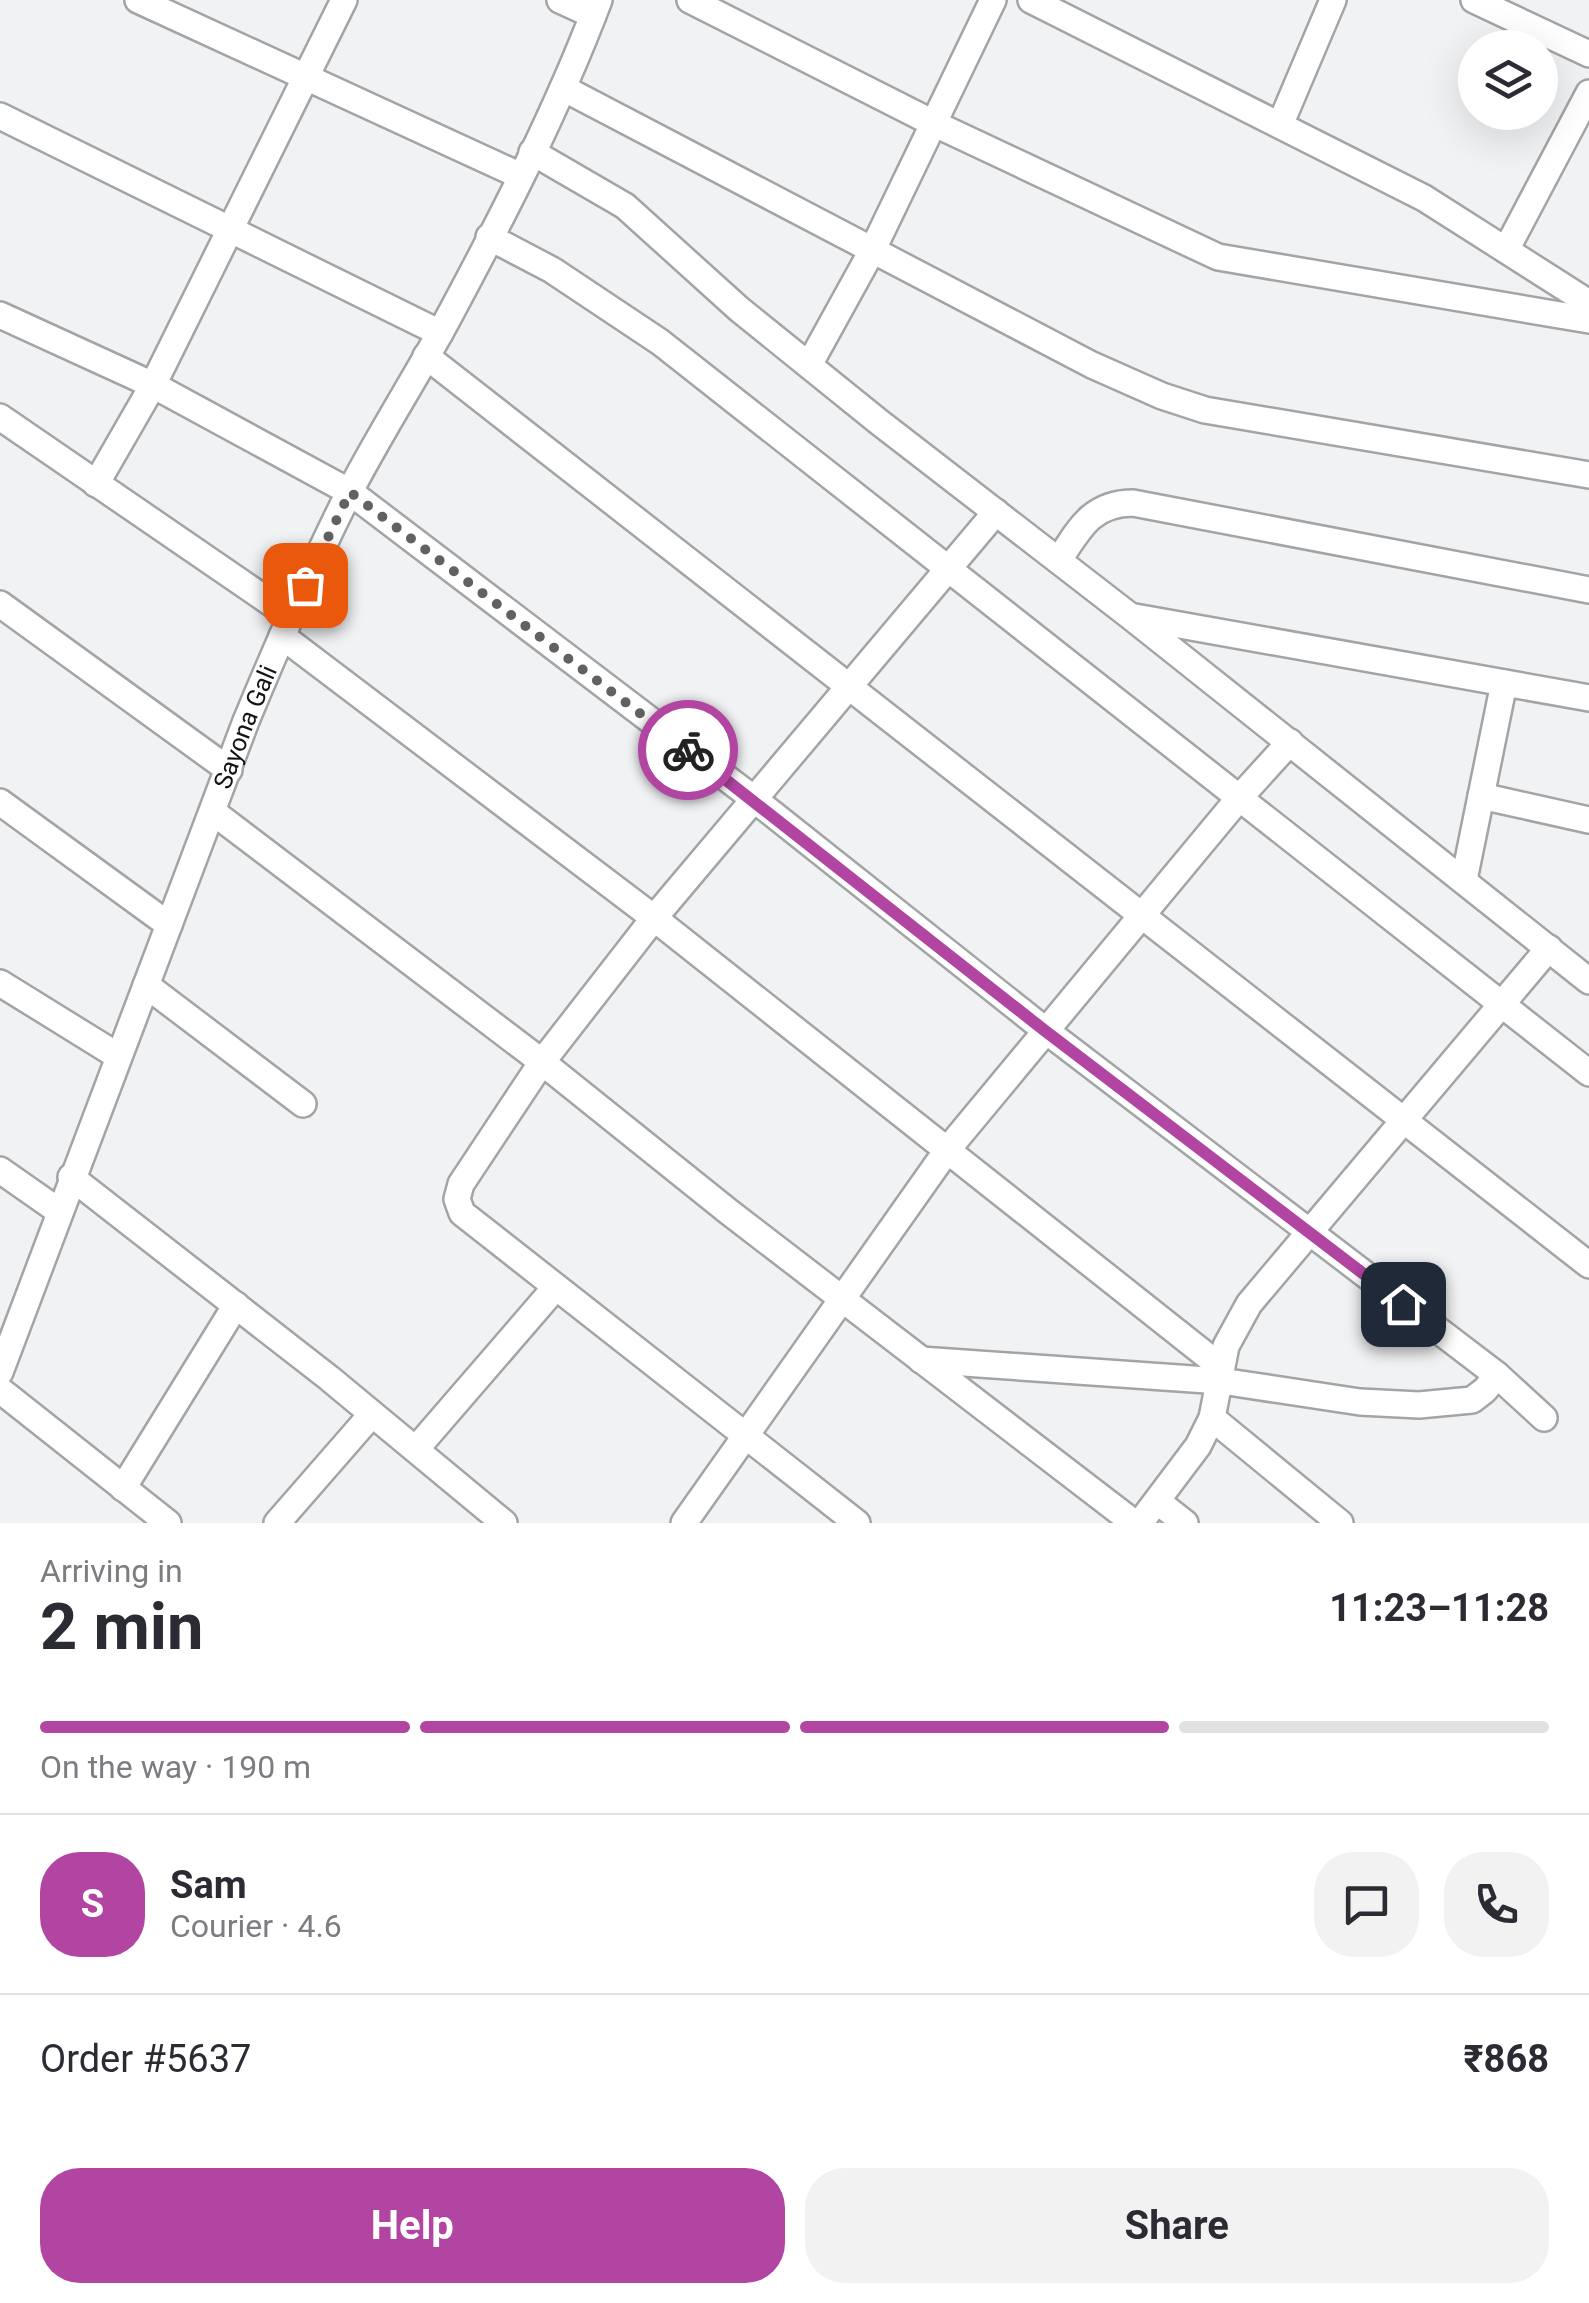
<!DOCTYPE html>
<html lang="en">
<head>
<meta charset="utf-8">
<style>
  body { margin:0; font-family:Roboto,sans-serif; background:#f2f2f3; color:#2b2b33; height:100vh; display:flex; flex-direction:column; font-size:38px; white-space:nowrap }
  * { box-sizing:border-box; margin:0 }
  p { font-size:32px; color:#7c7c81 }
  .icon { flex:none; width:55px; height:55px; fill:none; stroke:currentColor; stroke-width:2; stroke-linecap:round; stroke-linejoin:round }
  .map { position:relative; height:1523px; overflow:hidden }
  .drawer { display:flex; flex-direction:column; background:#fff; flex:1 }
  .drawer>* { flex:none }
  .buttons { position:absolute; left:1458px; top:30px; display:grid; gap:20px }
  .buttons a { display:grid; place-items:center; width:100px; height:100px; border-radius:50%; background:#fff; box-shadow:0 10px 40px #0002; font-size:50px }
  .pin { position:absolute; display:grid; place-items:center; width:85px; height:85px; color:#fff; margin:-42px; border-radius:20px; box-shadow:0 5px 15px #0006 }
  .courier { position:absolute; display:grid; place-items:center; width:100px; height:100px; margin:-50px; border:8px solid #b244a2; border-radius:50%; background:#fff; color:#222; box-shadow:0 2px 12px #0007 }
  .head em { font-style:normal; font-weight:700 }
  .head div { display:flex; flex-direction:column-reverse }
  .head { display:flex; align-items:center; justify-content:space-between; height:170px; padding:0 40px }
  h1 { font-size:65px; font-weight:700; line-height:75px }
  .bar { display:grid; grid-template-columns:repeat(4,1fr); gap:15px 10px; align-content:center; height:120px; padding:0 40px }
  .bar i { height:12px; border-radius:8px; background:#e1e1e2 }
  .bar .current { background:#b244a2 }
  .bar p { grid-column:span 4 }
  .line { display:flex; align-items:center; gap:25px; padding:0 40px; border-top:2px solid #e1e1e2 }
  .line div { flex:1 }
  .round { display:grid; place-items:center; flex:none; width:105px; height:105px; border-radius:40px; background:#f2f2f3 }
  .action { display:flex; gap:20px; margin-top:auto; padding:20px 40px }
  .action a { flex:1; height:115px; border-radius:40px; background:#b244a2; color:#fff; font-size:40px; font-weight:700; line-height:115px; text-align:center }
  .action a+a { background:#f2f2f3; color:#2b2b33 }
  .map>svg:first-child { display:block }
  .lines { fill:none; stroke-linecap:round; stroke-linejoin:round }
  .street-casing { stroke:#a3a4a6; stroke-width:30 }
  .street { stroke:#fff; stroke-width:25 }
  .done { stroke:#616162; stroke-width:10; stroke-dasharray:0 18 }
  .route { stroke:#b244a2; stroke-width:12 }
  .labels { text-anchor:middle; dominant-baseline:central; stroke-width:10; stroke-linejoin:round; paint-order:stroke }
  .street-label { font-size:25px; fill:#131314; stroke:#fff }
</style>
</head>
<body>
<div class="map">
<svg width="1589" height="1523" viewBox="0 0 1589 1523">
  <rect width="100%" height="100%" fill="#f1f2f4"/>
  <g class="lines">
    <g class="street-casing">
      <g id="street">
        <path d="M138,0L521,176"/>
        <path d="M560,0L593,15"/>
        <path d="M690,0L935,124L1218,257L1589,320"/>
        <path d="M1031,0L1424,198L1589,303"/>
        <path d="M1474,0L1589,54"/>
        <path d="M563,88L1092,365L1162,396L1205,410L1589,475"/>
        <path d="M0,116L440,333"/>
        <path d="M1280,125L1333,0"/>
        <path d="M532,152L625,206L739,309L879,422L1130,616L1589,981"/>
        <path d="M489,237L552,270L660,342L1589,1073"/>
        <path d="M1506,250L1589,93"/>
        <path d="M0,315L153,385L350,492L754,799L1045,1030L1497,1375L1544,1418"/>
        <path d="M426,356L1589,1265"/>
        <path d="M809,365L873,249L993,0"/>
        <path d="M0,417L290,616"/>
        <path d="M96,484L153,385L344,0"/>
        <path d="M1059,560C1079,529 1092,503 1133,503L1589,590"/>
        <path d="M0,604L229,770"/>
        <path d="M1135,617L1589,698"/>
        <path d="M282,636L654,918L1221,1367"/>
        <path d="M1481,796L1589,820"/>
        <path d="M0,802L169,925"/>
        <path d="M213,812L542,1062L654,918L996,512"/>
        <path d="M1464,880L1504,683"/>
        <path d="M0,983L118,1056"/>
        <path d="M146,985L303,1104"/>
        <path d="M0,1170L60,1212"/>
        <path d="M71,1177L329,1378L504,1523"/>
        <path d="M921,1360L1221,1381L1360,1402L1419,1405L1472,1400L1485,1390L1497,1375"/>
        <path id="s1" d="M0,1372L246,721C278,644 311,568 349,493C379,435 415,379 446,322C502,218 557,111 599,0"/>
        <path d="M0,1390L168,1523"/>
        <path d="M1212,1418L1340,1523"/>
        <path d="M416,1449L555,1288"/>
        <path d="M123,1488L236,1305"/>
        <path d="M1157,1501L1185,1523"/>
        <path d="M277,1523L372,1414"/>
        <path d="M684,1523L948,1149L1240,797L1290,742"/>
        <path d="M857,1523L462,1213L457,1199L461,1184L542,1062L729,1212L1134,1523"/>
        <path d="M1140,1523L1198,1446L1212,1418L1226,1346L1249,1304L1549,948"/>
      </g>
    </g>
    <use href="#street" class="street"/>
  </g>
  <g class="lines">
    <path class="done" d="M305,585L350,492L688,750"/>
    <path class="route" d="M688,750L1044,1030L1403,1304"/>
  </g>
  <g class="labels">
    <g class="street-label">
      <text stroke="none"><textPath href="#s1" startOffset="690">Sayona Gali</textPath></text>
    </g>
  </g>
</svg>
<div class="buttons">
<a><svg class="icon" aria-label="layers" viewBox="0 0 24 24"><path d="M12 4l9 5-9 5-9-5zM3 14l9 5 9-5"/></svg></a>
</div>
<div class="pin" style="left:305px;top:585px;background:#ea580c"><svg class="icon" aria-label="bag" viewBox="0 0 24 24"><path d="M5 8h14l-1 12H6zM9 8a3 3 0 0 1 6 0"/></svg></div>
<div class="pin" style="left:1403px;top:1304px;background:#1f2937"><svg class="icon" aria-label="home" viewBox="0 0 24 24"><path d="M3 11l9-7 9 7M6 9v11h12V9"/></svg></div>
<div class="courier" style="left:688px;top:750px"><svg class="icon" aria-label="bike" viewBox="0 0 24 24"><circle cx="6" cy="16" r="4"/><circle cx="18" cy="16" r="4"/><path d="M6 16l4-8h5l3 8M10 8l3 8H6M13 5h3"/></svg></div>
</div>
<section class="drawer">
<div class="head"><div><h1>2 min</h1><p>Arriving in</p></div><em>11:23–11:28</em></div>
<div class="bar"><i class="current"></i><i class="current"></i><i class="current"></i><i></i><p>On the way · 190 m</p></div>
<div class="line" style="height:180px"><b class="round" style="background:#b244a2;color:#fff">S</b><div><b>Sam</b><p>Courier · 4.6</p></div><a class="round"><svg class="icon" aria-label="chat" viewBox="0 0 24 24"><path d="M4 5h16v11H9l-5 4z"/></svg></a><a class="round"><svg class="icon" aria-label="phone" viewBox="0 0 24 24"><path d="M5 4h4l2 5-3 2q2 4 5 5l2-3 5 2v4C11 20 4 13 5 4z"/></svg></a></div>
<div class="line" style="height:130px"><div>Order #5637</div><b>₹868</b></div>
<div class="action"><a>Help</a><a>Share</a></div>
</section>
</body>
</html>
